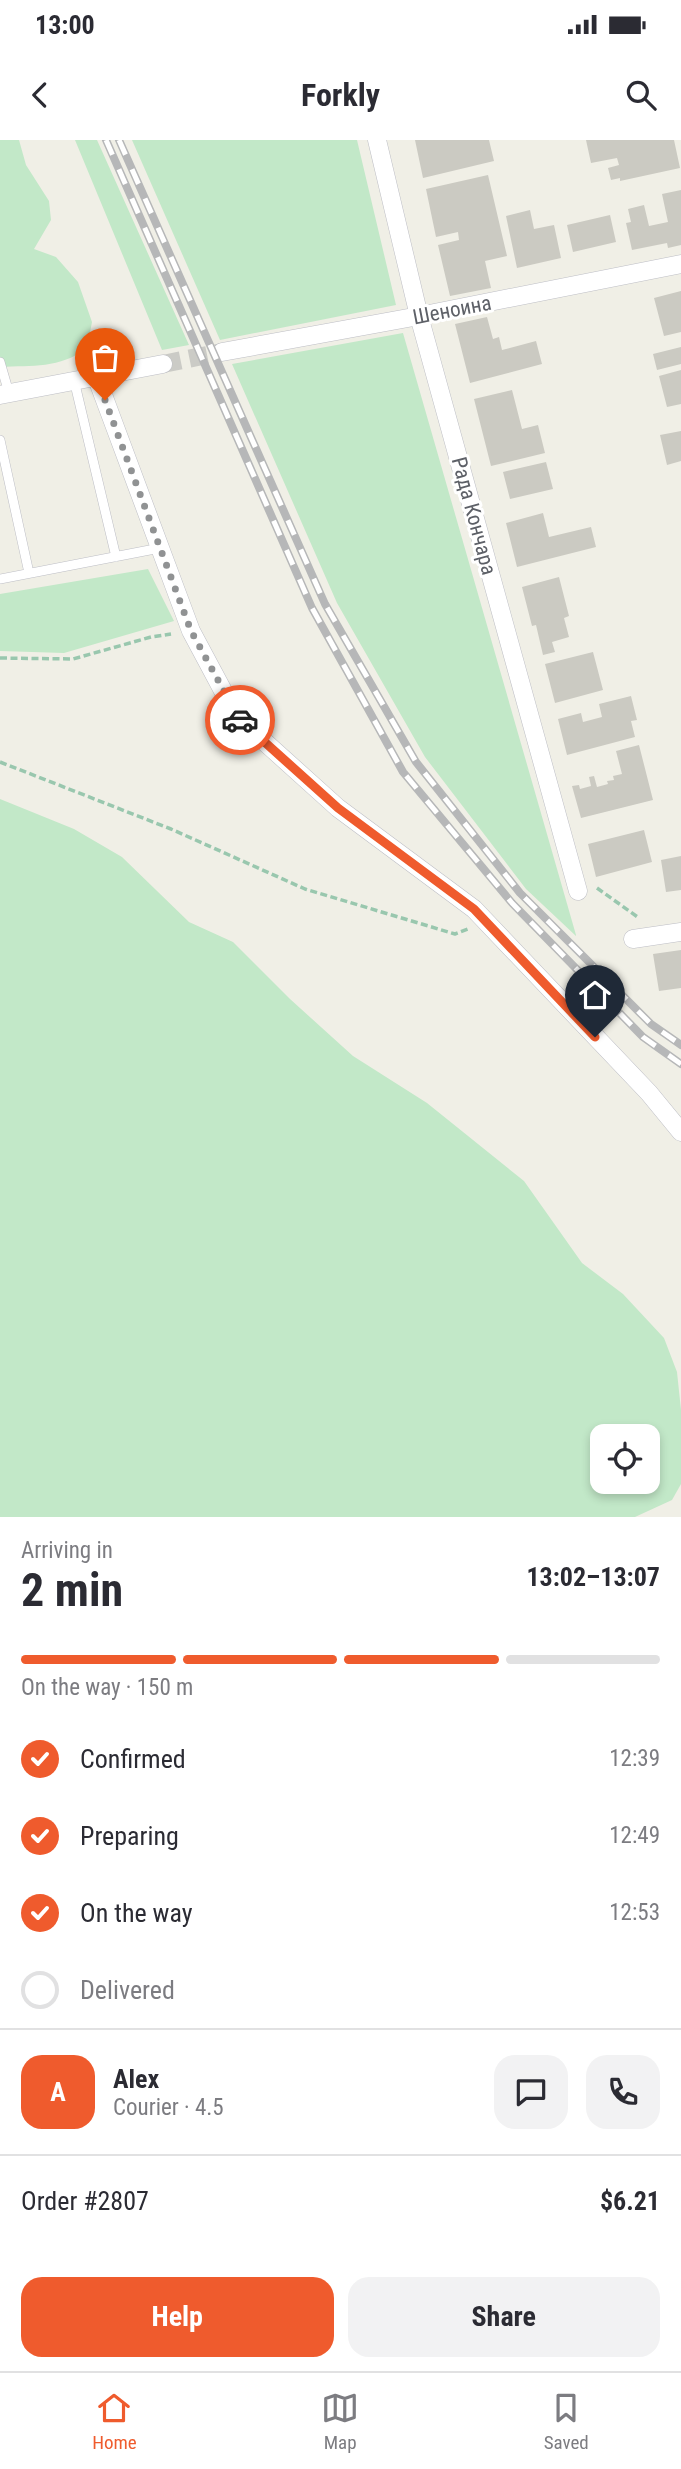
<!DOCTYPE html>
<html lang="en">
<head>
<meta charset="utf-8">
<style>
  body { margin:0; font-family:"Roboto Condensed",sans-serif; background:#f2f2f3; color:#2b2b33; height:100vh; display:flex; flex-direction:column; font-size:26px; white-space:nowrap }
  * { box-sizing:border-box; margin:0 }
  p { font-size:23px; color:#7c7c81 }
  .icon { flex:none; width:38px; height:38px; fill:none; stroke:currentColor; stroke-width:2; stroke-linecap:round; stroke-linejoin:round }
  .map { position:relative; height:1377px; overflow:hidden }
  .sheet { display:flex; flex-direction:column; background:#fff; flex:1 }
  .sheet>* { flex:none }
  .tools { position:absolute; left:590px; top:1284px; display:grid; gap:14px }
  .tools a { display:grid; place-items:center; width:70px; height:70px; border-radius:14px; background:#fff; box-shadow:0 4px 10px #0003; font-size:35px }
  .pin { position:absolute; display:grid; place-items:center; width:60px; height:60px; color:#fff; margin:-72px -30px; border-radius:50% 50% 50% 0; rotate:-45deg; box-shadow:0 0 7px #0007 }
  .pin .icon { rotate:45deg }
  .courier { position:absolute; display:grid; place-items:center; width:70px; height:70px; margin:-35px; border:5px solid #ef5b2d; border-radius:50%; background:#fff; color:#222; box-shadow:0 2px 9px #0007 }
  .summary em { font-style:normal; font-weight:700 }
  .summary div { display:flex; flex-direction:column-reverse }
  .summary { display:flex; align-items:center; justify-content:space-between; height:119px; padding:0 21px }
  h1 { font-size:46px; font-weight:700; line-height:52px }
  .bar { display:grid; grid-template-columns:repeat(4,1fr); gap:10px 7px; align-content:center; height:84px; padding:0 21px }
  .bar i { height:9px; border-radius:5px; background:#e1e1e2 }
  .bar .current { background:#ef5b2d }
  .bar p { grid-column:span 4 }
  .line { display:flex; align-items:center; gap:18px; padding:0 21px; border-top:2px solid #e1e1e2 }
  .line div { flex:1 }
  .round { display:grid; place-items:center; flex:none; width:74px; height:74px; border-radius:21px; background:#f2f2f3 }
  ol { padding:0 21px; list-style:none }
  li { display:flex; align-items:center; gap:21px; height:77px }
  li p { margin-inline-start:auto }
  li .icon { padding:7px; border-radius:50%; background:#ef5b2d; color:#fff; stroke-width:4 }
  li:last-child { color:#7c7c81 }
  li i { width:38px; height:38px; border:4px solid #e1e1e2; border-radius:50% }
  .primary-button { display:flex; gap:14px; margin-top:auto; padding:14px 21px }
  .primary-button a { flex:1; height:80px; border-radius:21px; background:#ef5b2d; color:#fff; font-size:28px; font-weight:700; line-height:80px; text-align:center }
  .primary-button a+a { background:#f2f2f3; color:#2b2b33 }
  .status { display:flex; justify-content:space-between; align-items:center; height:49px; padding:0 35px; background:#fff; direction:ltr }
  .status svg { height:19px; fill:currentColor }
  header { display:flex; justify-content:space-between; align-items:center; height:91px; padding:0 21px; background:#fff; font-size:32px; font-weight:700 }
  .menu { display:flex; justify-content:space-around; align-items:center; height:98px; border-top:2px solid #e1e1e2; background:#fff; font-size:19px; color:#7c7c81 }
  .menu a { display:grid; justify-items:center; gap:4px }
  .menu .current { color:#ef5b2d }
  .map>svg:first-child { display:block }
  .green { fill:#c2e8c8; fill-rule:evenodd }
  .building { fill:#cbcac2 }
  .lines { fill:none; stroke-linecap:round; stroke-linejoin:round }
  .minor-tunnel { stroke:#cbcbc6; stroke-width:18; stroke-dasharray:18 9; stroke-linecap:butt }
  .service-casing { stroke:#bdbec5; stroke-width:10 }
  .minor-casing { stroke:#bdbec5; stroke-width:19 }
  .path { stroke:#99c7ae; stroke-width:3.5; stroke-dasharray:7 3.5; stroke-linecap:butt }
  .service { stroke:#fff; stroke-width:9 }
  .minor { stroke:#fff; stroke-width:18 }
  .rail-casing { stroke:#b6b7b8; stroke-width:8 }
  .rail { stroke:#fff; stroke-width:5; stroke-dasharray:16; stroke-linecap:butt }
  .done { stroke:#909293; stroke-width:7; stroke-dasharray:0 12.6 }
  .route { stroke:#ef5b2d; stroke-width:9 }
  .labels { text-anchor:middle; dominant-baseline:central; stroke-width:6; stroke-linejoin:round; paint-order:stroke }
  .street-label { font-size:21px; fill:#5d6067; stroke:#fff }
</style>
</head>
<body>
<div class="status"><b>13:00</b><svg viewBox="0 0 49 12"><path d="M0 12V9h3v3zM5 12V6h3v6zM10 12V3h3v9zM15 12V0h3v12zM26 1h20v11H26zM47 4h2v5h-2z"/></svg></div>
<header><svg class="icon" aria-label="back" viewBox="0 0 24 24"><path d="M15 5l-7 7 7 7"/></svg>Forkly<svg class="icon" aria-label="search" viewBox="0 0 24 24"><circle cx="10" cy="10" r="6"/><path d="M15 15l6 6"/></svg></header>
<div class="map">
<svg width="681" height="1377" viewBox="0 0 681 1377">
  <rect width="100%" height="100%" fill="#f0efe6"/>
  <path class="green" d="M0,0H19L26,25L49,61L51,80L34,109L56,117L78,142L92,182L87,208C59,229 33,225 0,227Z
    M75,0H97L189,205L162,210Z
    M132,0H357L396,165L220,200Z
    M403,193L576,795V796L526,749L425,617L337,463L232,224Z
    M148,429L174,481L64,513L0,511V454Z
    M0,659L74,689L122,717L189,782L233,802L290,859L353,916L427,963L524,1041L582,1123L623,1154L664,1198L677,1232L681,1270V1344L672,1360L635,1377H0ZM602,1297H648V1342H602Z"/>
  <path class="building" d="M415,0H489L494,21L423,38Z
    M586,0H674L680,28L620,41V38L611,40L608,28L619,25L617,18L591,23Z
    M488,35L507,116L485,121L491,148L450,156L438,105L459,100L458,92L436,97L426,49Z
    M681,50V105L668,108L667,103L632,110L626,83L631,82L628,69L644,65L649,86L668,82L662,54Z
    M530,70L534,89L554,85L561,118L517,128L506,76Z
    M610,75L616,102L573,112L567,85Z
    M681,151V192L664,196L654,158Z
    M487,177L493,199L499,197L502,210L536,201L542,224L470,243L455,184Z
    M681,207V224L657,230L653,214Z
    M681,230V264L667,267L659,236Z
    M512,250L522,289L538,285L545,313L491,326L474,259Z
    M681,291V321L667,325L660,295Z
    M546,322L553,349L510,359L503,332Z
    M543,373L549,397L591,387L596,407L517,427L506,383Z
    M559,437L569,476L564,478L569,497L552,502L555,512L543,515L536,485L532,486L522,447Z
    M593,512L603,550L555,563L545,524Z
    M631,556L637,580L631,581L635,597L567,615L558,579L581,573L583,582L602,577L599,564Z
    M639,605L653,660L581,678L572,646L579,645L580,649L591,646L589,637L594,636L597,647L608,644L607,641L614,640L613,636L622,634L616,611Z
    M644,690L652,722L596,737L588,704Z
    M681,716V750L666,752L661,720Z
    M681,810V848L659,851L653,814Z"/>
  <g class="lines">
    <path class="minor-tunnel" d="M163,224L222,212"/>
    <g class="service-casing">
      <path id="service" d="M0,222L9,253
        M74,240L116,417
        M0,300L29,433
        M0,439L160,408"/>
    </g>
    <g class="minor-casing">
      <path id="minor" d="M377,0L419,176L578,751
        M222,212L419,176L681,124
        M96,236L191,491L237,577L338,668L474,769L649,953L681,992
        M0,255L163,224
        M633,799L681,792"/>
    </g>
    <path class="path" d="M0,518L73,519L151,497L171,494
      M0,622L171,689L305,749L455,794L468,789
      M597,748L639,778"/>
    <use href="#service" class="service"/>
    <use href="#minor" class="minor"/>
    <g class="rail-casing">
      <path id="rail" d="M106,0L312,468L403,632L512,763L643,897L681,924
        M119,0L325,464L416,622L520,753L651,884L681,905"/>
    </g>
    <use href="#rail" class="rail"/>
  </g>
  <g class="lines">
    <path class="done" d="M105,260L191,491L240,580"/>
    <path class="route" d="M240,580L338,668L474,769L595,897"/>
  </g>
  <g class="labels">
    <g class="street-label">
      <text transform="translate(452 170) rotate(-11)">Шеноина</text>
      <text transform="translate(474 376) rotate(75)">Рада Кончара</text>
    </g>
  </g>
</svg>
<div class="tools">
<a><svg class="icon" aria-label="locate" viewBox="0 0 24 24"><circle cx="12" cy="12" r="6"/><path d="M12 2v4M12 18v4M2 12h4M18 12h4"/></svg></a>
</div>
<div class="pin" style="left:105px;top:260px;background:#ea580c"><svg class="icon" aria-label="bag" viewBox="0 0 24 24"><path d="M5 8h14l-1 12H6zM9 8a3 3 0 0 1 6 0"/></svg></div>
<div class="pin" style="left:595px;top:897px;background:#1f2937"><svg class="icon" aria-label="home" viewBox="0 0 24 24"><path d="M3 11l9-7 9 7M6 9v11h12V9"/></svg></div>
<div class="courier" style="left:240px;top:580px"><svg class="icon" aria-label="car" viewBox="0 0 24 24"><path d="M5 17H2v-5l4-1 3-4h7l3 4 3 1v5h-3M9 17h6M6 11h13"/><circle cx="7" cy="17" r="2"/><circle cx="17" cy="17" r="2"/></svg></div>
</div>
<section class="sheet">
<div class="summary"><div><h1>2 min</h1><p>Arriving in</p></div><em>13:02–13:07</em></div>
<div class="bar"><i class="current"></i><i class="current"></i><i class="current"></i><i></i><p>On the way · 150 m</p></div>
<ol>
<li><svg class="icon" aria-label="check" viewBox="0 0 24 24"><path d="M5 12l5 5 9-10"/></svg>Confirmed<p>12:39</p></li>
<li><svg class="icon" aria-label="check" viewBox="0 0 24 24"><path d="M5 12l5 5 9-10"/></svg>Preparing<p>12:49</p></li>
<li><svg class="icon" aria-label="check" viewBox="0 0 24 24"><path d="M5 12l5 5 9-10"/></svg>On the way<p>12:53</p></li>
<li><i></i>Delivered</li>
</ol>
<div class="line" style="height:126px"><b class="round" style="background:#ef5b2d;color:#fff">A</b><div><b>Alex</b><p>Courier · 4.5</p></div><a class="round"><svg class="icon" aria-label="chat" viewBox="0 0 24 24"><path d="M4 5h16v11H9l-5 4z"/></svg></a><a class="round"><svg class="icon" aria-label="phone" viewBox="0 0 24 24"><path d="M5 4h4l2 5-3 2q2 4 5 5l2-3 5 2v4C11 20 4 13 5 4z"/></svg></a></div>
<div class="line" style="height:91px"><div>Order #2807</div><b>$6.21</b></div>
<div class="primary-button"><a>Help</a><a>Share</a></div>
</section>
<nav class="menu">
<a class="current"><svg class="icon" aria-label="home" viewBox="0 0 24 24"><path d="M3 11l9-7 9 7M6 9v11h12V9"/></svg>Home</a>
<a><svg class="icon" aria-label="map" viewBox="0 0 24 24"><path d="M3 6l6-2 6 2 6-2v14l-6 2-6-2-6 2zM9 4v14M15 6v14"/></svg>Map</a>
<a><svg class="icon" aria-label="saved" viewBox="0 0 24 24"><path d="M7 4h10v16l-5-4-5 4z"/></svg>Saved</a>
</nav>
</body>
</html>
